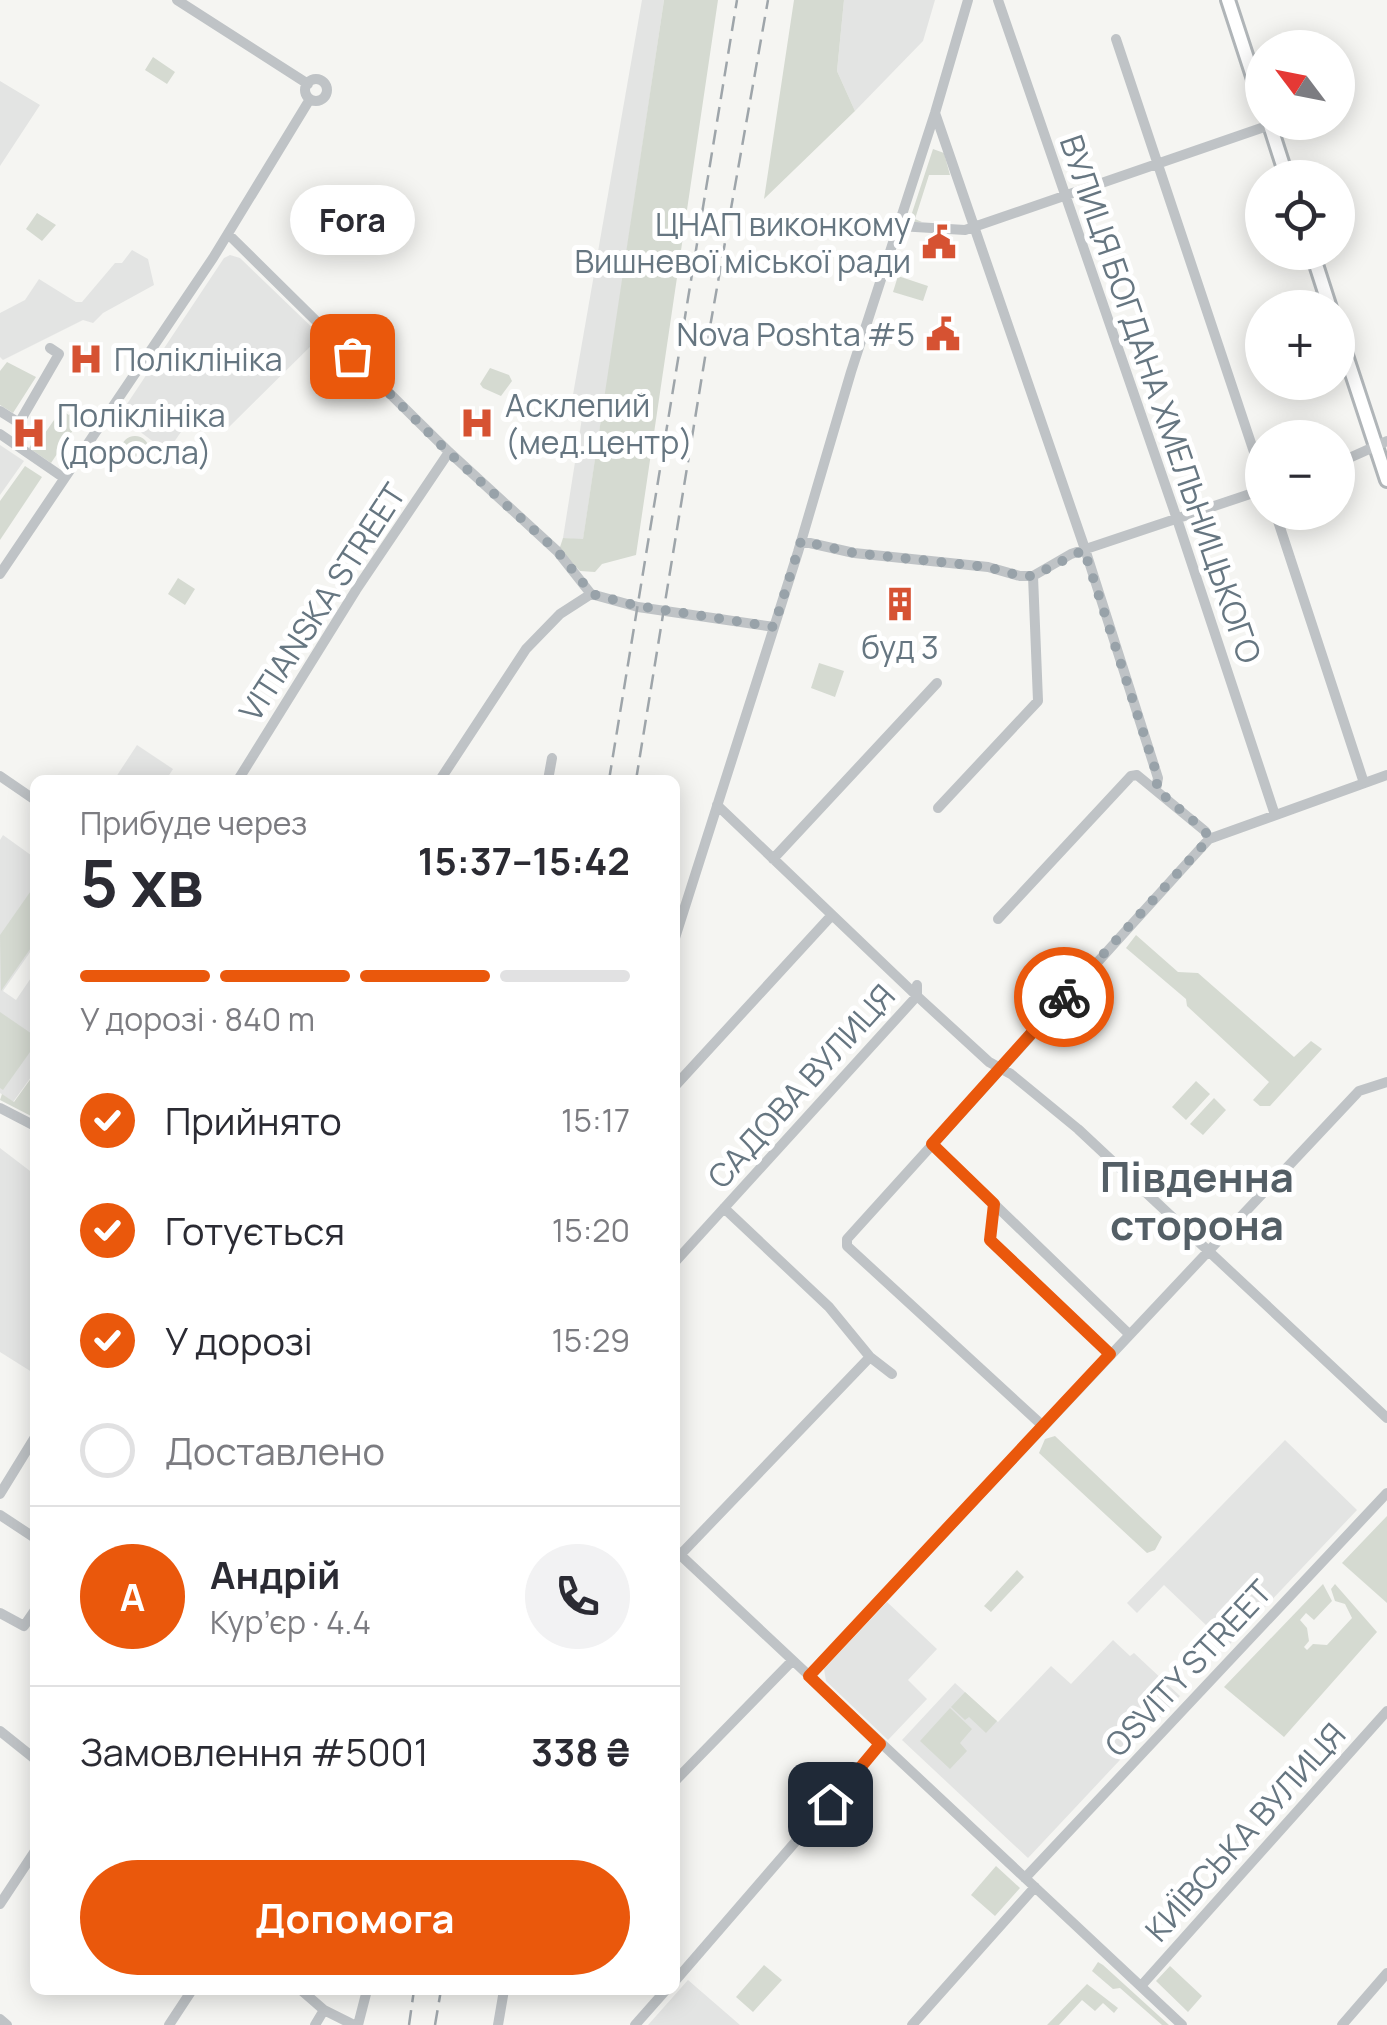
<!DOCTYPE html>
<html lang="uk">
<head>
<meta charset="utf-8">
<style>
  body { margin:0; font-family:Manrope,sans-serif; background:#f2f2f3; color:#2b2b33; height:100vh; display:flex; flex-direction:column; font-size:38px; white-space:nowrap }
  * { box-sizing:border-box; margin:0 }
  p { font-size:32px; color:#7c7c81 }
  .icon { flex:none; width:55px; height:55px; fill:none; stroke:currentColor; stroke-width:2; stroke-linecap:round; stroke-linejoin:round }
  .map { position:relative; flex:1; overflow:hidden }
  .sheet { position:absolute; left:30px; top:775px; width:650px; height:1220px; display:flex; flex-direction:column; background:#fff; border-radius:15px; box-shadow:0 5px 25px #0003 }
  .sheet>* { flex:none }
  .needle { width:65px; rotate:302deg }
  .fabs { position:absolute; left:1245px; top:30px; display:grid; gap:20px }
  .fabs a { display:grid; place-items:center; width:110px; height:110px; border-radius:50%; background:#fff; box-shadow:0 5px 25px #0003; font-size:50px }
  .pin { position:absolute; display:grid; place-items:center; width:85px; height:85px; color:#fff; margin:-42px; border-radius:20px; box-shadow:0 5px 15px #0006 }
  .courier { position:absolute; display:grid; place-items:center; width:100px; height:100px; margin:-50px; border:8px solid #ea580c; border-radius:50%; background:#fff; color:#222; box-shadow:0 2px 12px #0007 }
  .bubble { position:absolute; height:70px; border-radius:35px; background:#fff; box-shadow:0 5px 25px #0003; font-size:32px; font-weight:700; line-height:70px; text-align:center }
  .head em { font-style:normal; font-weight:700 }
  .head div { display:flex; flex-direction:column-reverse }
  .head { display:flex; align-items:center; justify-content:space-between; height:170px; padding:0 50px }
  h1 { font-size:65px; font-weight:700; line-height:75px }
  .bar { display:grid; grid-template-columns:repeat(4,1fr); gap:15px 10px; align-content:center; height:120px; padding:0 50px }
  .bar i { height:12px; border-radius:8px; background:#e1e1e2 }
  .bar .active { background:#ea580c }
  .bar p { grid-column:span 4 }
  .line { display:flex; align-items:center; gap:25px; padding:0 50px; border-top:2px solid #e1e1e2 }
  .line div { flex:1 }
  .round { display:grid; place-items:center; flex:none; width:105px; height:105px; border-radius:52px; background:#f2f2f3 }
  ol { padding:0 50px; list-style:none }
  li { display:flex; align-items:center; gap:30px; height:110px }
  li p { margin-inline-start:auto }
  li .icon { padding:10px; border-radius:50%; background:#ea580c; color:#fff; stroke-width:4 }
  li:last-child { color:#7c7c81 }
  li i { width:55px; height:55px; border:5px solid #e1e1e2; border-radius:50% }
  .action { display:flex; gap:20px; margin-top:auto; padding:20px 50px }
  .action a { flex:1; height:115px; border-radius:60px; background:#ea580c; color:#fff; font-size:40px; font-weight:700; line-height:115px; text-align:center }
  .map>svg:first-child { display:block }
  .built { fill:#e3e4e3 }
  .green { fill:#d5dad1 }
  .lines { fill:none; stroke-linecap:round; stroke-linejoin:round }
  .major-casing { stroke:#b0b5b8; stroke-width:18 }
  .minor { stroke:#bfc3c6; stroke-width:10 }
  .major { stroke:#fff; stroke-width:12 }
  .rail { stroke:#9ea5aa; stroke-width:2.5; stroke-dasharray:15 8; stroke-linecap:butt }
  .done { stroke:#98a2a9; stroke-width:10; stroke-dasharray:0 18 }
  .route { stroke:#ea580c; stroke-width:12 }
  .labels { text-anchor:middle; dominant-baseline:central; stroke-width:10; stroke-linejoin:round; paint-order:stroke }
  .poi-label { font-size:32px; fill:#667681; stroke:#fff; text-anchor:start }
  .street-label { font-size:32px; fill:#667681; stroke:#fff }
  .district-label { font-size:42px; font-weight:bold; fill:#545f66; stroke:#fff }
</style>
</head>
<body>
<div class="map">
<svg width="1387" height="2025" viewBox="0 0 1387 2025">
  <rect width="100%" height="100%" fill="#f5f5f2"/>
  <path class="built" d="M642,0H664L603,411L571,406Z
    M844,0H935L923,41L855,111L837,71Z
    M0,81L40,105L0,166Z
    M132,250L148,259L154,285L103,313L93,323L83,320L3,360L0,357V313L25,300L39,279L76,302H82L115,263H122Z
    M230,255L240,258L321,336L226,430L195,412L167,452L119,416L224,258Z
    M582,418L601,420L583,540L563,538Z
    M0,445L24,461L0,495Z
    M137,745L173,769L166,780H114Z
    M3,835L35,858V945L3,991L16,1000L35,972V1079L31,1077L13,1102L0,1093V840Z
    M0,1148L30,1171L35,1167V1374L0,1352Z
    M1285,1440L1357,1510L1228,1646L1164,1585L1137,1613L1127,1603Z
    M887,1602L937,1649L908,1680L927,1699L888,1740L826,1681L824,1669Z
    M1113,1640L1130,1656L1134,1653L1180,1696L1028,1858L902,1740L955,1683L998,1722L1051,1666L1071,1684Z
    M688,1980L740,2025H648Z"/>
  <path class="green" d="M664,0H718L636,555L602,564L595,572L580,571L559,550L563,538L583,539Z
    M794,0H844L837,71L855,111L764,199Z
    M153,57L175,72L167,84L145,70Z
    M933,149L944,153L950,175H929L915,219L922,222H909Z
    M37,213L56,225L42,241L26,229Z
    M898,276L928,286L923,301L893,292Z
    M7,362L36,377L13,413L0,405V371Z
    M490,368L509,375L512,381L501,396L483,388L480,384Z
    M74,409L83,415L51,463L29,448L40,431L45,433L61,410L69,415Z
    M121 450a14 14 0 1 1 28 0a14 14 0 1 1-28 0Z
    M25,466L42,477L0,540V501Z
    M178,578L195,589L185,605L168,594Z
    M819,663L844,671L835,697L811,688Z
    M35,885V942L1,991L0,935Z
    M1136,935L1178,972L1198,973L1294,1057L1311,1041L1322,1049L1270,1106H1260L1253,1100L1269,1082L1187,1006L1186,999L1126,948Z
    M0,1012L35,1036V1045L3,1090L0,1088Z
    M32,1077L35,1079V1118L0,1100L2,1094L14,1102Z
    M1196,1081L1210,1094L1186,1120L1172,1107Z
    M1214,1098L1226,1110L1203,1135L1190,1124Z
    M1055,1436L1162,1537L1155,1550L1147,1553L1039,1453L1045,1439Z
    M1387,1516V1603L1342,1563Z
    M1017,1570L1024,1577L991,1612L984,1606Z
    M1323,1584L1332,1601L1314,1620L1306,1613L1300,1620L1307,1628L1309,1641L1304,1647L1307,1650L1313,1644L1327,1645L1352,1618L1345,1604L1335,1601L1331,1589L1335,1584L1377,1632L1284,1737L1224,1687Z
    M965,1692L997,1721L986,1733L969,1717L965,1720L951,1707Z
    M950,1708L972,1729L960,1743L967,1751L950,1769L920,1741Z
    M996,1866L1020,1888L995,1916L971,1895Z
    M1098,1962L1103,1965L1169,2025H1162L1120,1988L1113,1989L1092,1971Z
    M764,1965L782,1980L753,2012L736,1997Z
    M1170,1966L1202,1996L1188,2012L1156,1981Z
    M1087,1984L1118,2008L1114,2013L1103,2003L1095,2011L1082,2000L1059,2025H1047Z"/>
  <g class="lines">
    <g class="major-casing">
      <path id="major" d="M1228,0L1262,104
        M1269,122L1287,178
        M1312,252L1330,308
        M1338,331L1387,480"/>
    </g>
    <path class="minor" d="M177,0L308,84
      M998,0L1177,519L1275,815
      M1116,39L1262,476
      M305 90a11 11 0 1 1 22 0a11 11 0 1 1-22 0Z
      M935,113L1085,549L1158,778L1156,789
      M899,226L965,230L1270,125
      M228,234L449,452L557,551L591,594L638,607L774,627
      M0,411L19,423L59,354L50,348
      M0,434L64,478
      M1338,463L1387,441
      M1275,512L1364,783
      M801,541L854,553L988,567L1020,576H1033L1071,554L1262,490
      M0,574L213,258L310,99
      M0,776L35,800
      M238,780L356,590L449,452
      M440,780L526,649L560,614L591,594
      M548,780L552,758
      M717,805L917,996L989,1062L1011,1074L1078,1129L1387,1418
      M938,808L1038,701L1033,576
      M773,859L937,683
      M998,919L1131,776L1137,775L1205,831L1209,839
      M675,938L798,552L851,372L935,113L968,0
      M675,1086L832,915
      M0,1108L35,1126
      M932,1144L1129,1334
      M994,1204L990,1239L1110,1354
      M724,1208L829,1307L870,1357L892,1374
      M675,1262L917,996V985
      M1043,1426L847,1246V1239L1209,839L1387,775
      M0,1494L35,1437
      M0,1515L35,1538
      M675,1550L1182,2025
      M680,1555L870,1357
      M0,1613L24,1626L35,1610
      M809,1676L1359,1091L1387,1082
      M0,1731L35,1759
      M675,1781L792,1661
      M1025,1878L1387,1493
      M0,1904L35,1851
      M675,1981L880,1744
      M1141,1986L1387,1711
      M301,1990L324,2010L354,2025
      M0,2019L7,2025
      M169,2025L192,1990
      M315,2025L324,2010
      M358,2025L367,1990
      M498,2025L504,1990
      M635,2025L666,1990
      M912,2025L1035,1887
      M1342,2025L1387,1973"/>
    <use href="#major" class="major"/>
    <path class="rail" d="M609,780L737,0
      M636,780L710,327L768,0
      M409,2025L414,1990
      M435,2025L441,1990"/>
  </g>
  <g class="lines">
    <path class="done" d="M352,356L448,452L557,551L592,594L638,606L774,627L801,541L854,553L988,567L1020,576H1033L1084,550L1158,778L1156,789L1205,831L1209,839L1064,997"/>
    <path class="route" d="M830,1804L880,1744L809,1676L1110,1354L990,1240L994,1204L932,1144L1064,997"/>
  </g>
  <defs>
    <g id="civic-bare" transform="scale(2.7)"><path d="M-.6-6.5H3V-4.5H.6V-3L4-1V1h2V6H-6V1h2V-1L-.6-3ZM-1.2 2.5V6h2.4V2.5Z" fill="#d65232" stroke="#fff" stroke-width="2.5" paint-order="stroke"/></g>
    <g id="hospital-bare" transform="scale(2.7)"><path d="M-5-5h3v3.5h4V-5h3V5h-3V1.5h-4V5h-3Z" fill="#d65232" stroke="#fff" stroke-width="2.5" paint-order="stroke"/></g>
    <g id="building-bare" transform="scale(2.7)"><path d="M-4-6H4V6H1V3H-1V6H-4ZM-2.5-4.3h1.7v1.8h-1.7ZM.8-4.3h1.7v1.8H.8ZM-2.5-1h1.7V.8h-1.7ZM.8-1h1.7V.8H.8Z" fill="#d65232" stroke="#fff" stroke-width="2.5" paint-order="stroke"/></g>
  </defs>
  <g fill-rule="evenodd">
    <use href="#civic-bare" x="939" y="242"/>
    <use href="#civic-bare" x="943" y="334"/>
    <use href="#hospital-bare" x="86" y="359"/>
    <use href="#hospital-bare" x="477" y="423"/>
    <use href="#hospital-bare" x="29" y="433"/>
    <use href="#building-bare" x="900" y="604"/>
  </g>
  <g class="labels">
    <g class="poi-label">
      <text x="911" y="224" text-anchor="end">ЦНАП виконкому<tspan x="911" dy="37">Вишневої міської ради</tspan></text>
      <text x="915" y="334" text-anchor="end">Nova Poshta #5</text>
      <text x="114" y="359">Поліклініка</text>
      <text x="505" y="405">Асклепий<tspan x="505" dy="37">(мед.центр)</tspan></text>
      <text x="57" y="415">Поліклініка<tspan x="57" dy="37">(доросла)</tspan></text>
      <text x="900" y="647" text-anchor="middle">буд 3</text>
    </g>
    <g class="street-label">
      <text transform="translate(1161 399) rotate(71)">ВУЛИЦЯ БОГДАНА ХМЕЛЬНИЦЬКОГО</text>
      <text transform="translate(322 602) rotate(-57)">VITIANSKA STREET</text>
      <text transform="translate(801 1086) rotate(-48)">САДОВА ВУЛИЦЯ</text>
      <text transform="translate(1188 1668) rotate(-47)">OSVITY STREET</text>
      <text transform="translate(1245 1832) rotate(-48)">КИЇВСЬКА ВУЛИЦЯ</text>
    </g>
    <g class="district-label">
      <text x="1197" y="1176">Південна<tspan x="1197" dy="48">сторона</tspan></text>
    </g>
  </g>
</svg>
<div class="fabs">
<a><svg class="needle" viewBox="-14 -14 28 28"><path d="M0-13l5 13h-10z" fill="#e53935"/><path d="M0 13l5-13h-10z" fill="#7c7c81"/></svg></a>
<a><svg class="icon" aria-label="locate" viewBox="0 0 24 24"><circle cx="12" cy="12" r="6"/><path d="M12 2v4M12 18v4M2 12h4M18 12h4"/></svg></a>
<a>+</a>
<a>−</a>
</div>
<div class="pin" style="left:352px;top:356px;background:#ea580c"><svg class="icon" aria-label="bag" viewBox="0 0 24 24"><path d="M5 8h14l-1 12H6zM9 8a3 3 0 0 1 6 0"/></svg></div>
<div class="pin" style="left:830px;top:1804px;background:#1f2937"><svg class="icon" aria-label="home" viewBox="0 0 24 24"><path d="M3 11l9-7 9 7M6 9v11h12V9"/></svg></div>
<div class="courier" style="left:1064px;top:997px"><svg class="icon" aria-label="bike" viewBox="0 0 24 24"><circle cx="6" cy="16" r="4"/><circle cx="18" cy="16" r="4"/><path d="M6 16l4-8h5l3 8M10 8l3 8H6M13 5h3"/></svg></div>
<div class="bubble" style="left:290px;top:185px;width:125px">Fora</div>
<section class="sheet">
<div class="head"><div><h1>5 хв</h1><p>Прибуде через</p></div><em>15:37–15:42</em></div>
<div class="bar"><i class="active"></i><i class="active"></i><i class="active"></i><i></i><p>У дорозі · 840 m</p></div>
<ol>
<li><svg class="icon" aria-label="check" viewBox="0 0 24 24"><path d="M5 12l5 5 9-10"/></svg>Прийнято<p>15:17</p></li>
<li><svg class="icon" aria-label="check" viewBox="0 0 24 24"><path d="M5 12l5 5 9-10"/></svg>Готується<p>15:20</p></li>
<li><svg class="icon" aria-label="check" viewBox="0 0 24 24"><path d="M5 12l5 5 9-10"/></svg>У дорозі<p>15:29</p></li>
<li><i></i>Доставлено</li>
</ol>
<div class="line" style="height:180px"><b class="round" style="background:#ea580c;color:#fff">А</b><div><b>Андрій</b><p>Кур’єр · 4.4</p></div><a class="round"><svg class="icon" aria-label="phone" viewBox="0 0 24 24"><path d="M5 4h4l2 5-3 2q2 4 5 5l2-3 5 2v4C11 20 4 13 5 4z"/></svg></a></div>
<div class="line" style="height:130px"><div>Замовлення #5001</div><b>338 ₴</b></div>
<div class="action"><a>Допомога</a></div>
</section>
</div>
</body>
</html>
